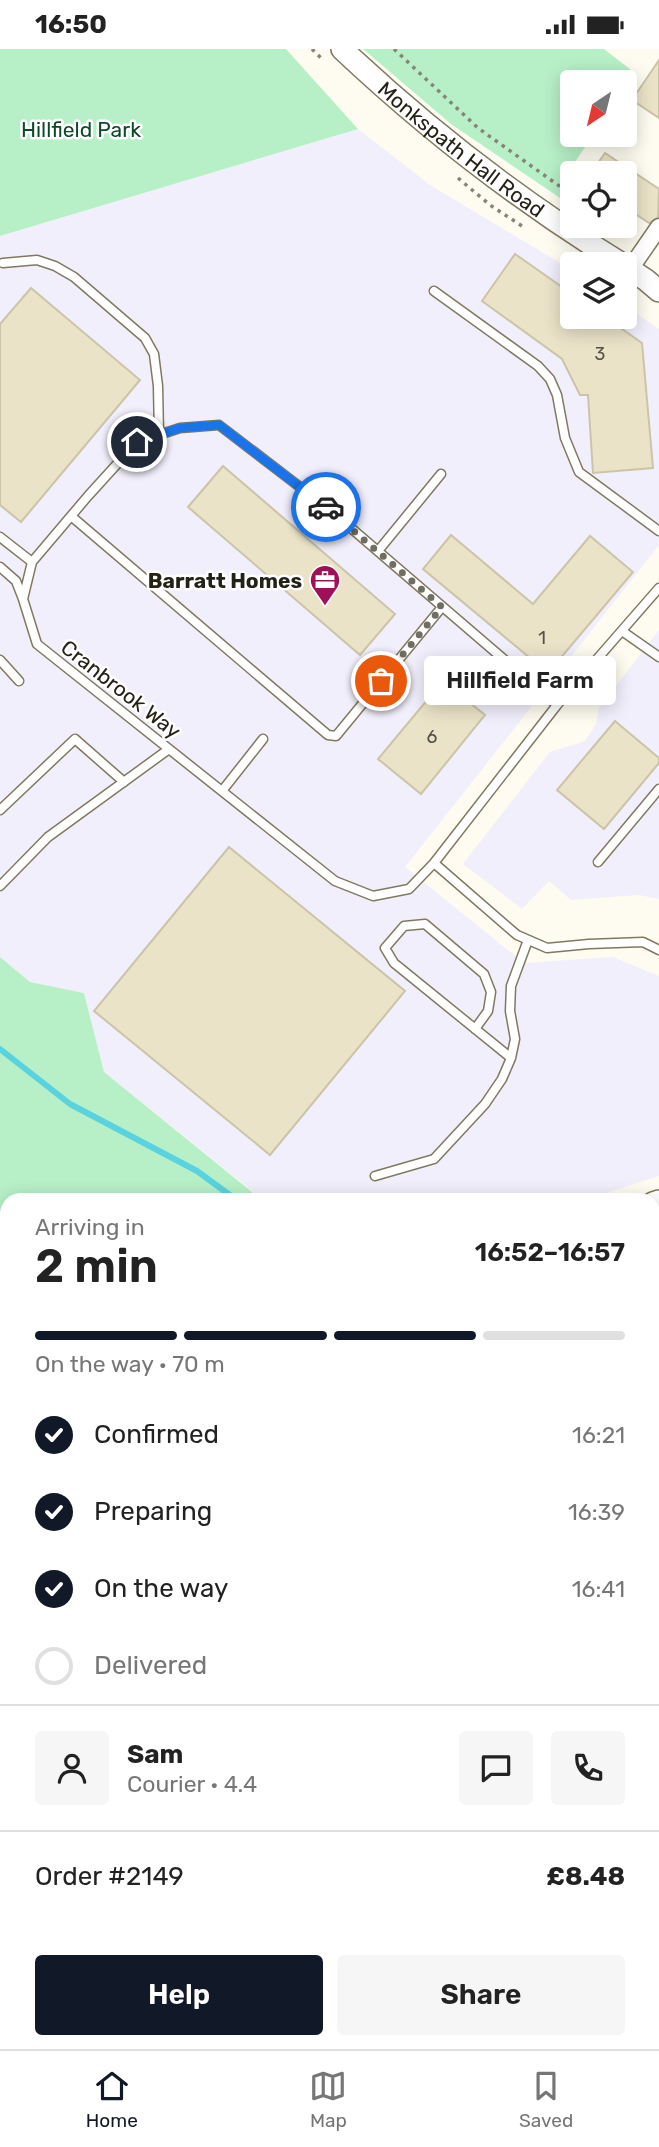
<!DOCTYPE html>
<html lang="en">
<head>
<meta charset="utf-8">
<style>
  body { margin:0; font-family:Rubik,sans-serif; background:#f6f6f6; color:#222; height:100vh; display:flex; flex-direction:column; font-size:26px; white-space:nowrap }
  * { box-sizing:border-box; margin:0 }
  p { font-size:23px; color:#767676 }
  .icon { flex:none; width:38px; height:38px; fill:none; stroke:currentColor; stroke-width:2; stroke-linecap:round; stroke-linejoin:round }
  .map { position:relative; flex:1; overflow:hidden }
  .drawer { position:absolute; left:0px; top:1144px; width:660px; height:856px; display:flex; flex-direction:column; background:#fff; border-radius:21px 21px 0 0; box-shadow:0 4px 18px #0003 }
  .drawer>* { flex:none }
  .needle { width:46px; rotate:215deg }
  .fabs { position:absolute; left:560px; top:21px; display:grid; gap:14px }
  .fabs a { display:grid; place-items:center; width:77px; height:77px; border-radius:7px; background:#fff; box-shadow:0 4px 18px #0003; font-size:35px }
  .pin { position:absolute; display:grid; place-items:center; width:60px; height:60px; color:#fff; margin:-30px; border:4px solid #fff; border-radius:50%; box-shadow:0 2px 7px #0007 }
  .courier { position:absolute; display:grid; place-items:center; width:70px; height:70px; margin:-35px; border:5px solid #1a73e8; border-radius:50%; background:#fff; color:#222; box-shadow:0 2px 9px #0007 }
  .bubble { position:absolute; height:49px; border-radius:7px; background:#fff; box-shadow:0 4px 18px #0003; font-size:23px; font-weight:600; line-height:49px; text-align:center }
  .overview em { font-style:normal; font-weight:600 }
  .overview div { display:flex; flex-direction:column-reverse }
  .overview { display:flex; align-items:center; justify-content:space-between; height:119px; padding:0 35px }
  h1 { font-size:46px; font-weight:600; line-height:52px }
  .bar { display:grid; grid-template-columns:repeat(4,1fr); gap:10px 7px; align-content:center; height:84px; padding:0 35px }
  .bar i { height:9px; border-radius:5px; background:#e0e0e0 }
  .bar .on { background:#111827 }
  .bar p { grid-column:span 4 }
  .line { display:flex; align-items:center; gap:18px; padding:0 35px; border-top:2px solid #e0e0e0 }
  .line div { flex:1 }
  .round { display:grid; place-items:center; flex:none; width:74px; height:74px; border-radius:7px; background:#f6f6f6 }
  ol { padding:0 35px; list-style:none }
  li { display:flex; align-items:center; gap:21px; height:77px }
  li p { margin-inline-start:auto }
  li .icon { padding:7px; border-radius:50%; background:#111827; color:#fff; stroke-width:4 }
  li:last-child { color:#767676 }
  li i { width:38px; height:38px; border:4px solid #e0e0e0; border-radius:50% }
  .button { display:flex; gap:14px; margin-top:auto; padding:14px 35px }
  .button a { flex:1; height:80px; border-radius:7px; background:#111827; color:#fff; font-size:28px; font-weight:600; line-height:80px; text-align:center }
  .button a+a { background:#f6f6f6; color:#222 }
  .status { display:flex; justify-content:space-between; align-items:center; height:49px; padding:0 35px; background:#fff; direction:ltr }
  .status svg { height:19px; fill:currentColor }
  .tabs { display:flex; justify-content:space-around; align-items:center; height:98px; border-top:2px solid #e0e0e0; background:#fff; font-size:19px; color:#767676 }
  .tabs a { display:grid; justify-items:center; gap:4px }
  .tabs .on { color:#111827 }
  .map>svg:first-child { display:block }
  .commercial { fill:#f2effc }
  .industrial { fill:#ffede3 }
  .green { fill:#b7f0c7 }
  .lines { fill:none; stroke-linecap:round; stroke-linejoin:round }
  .stream { stroke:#59d3e0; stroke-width:6 }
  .building { fill:#eae3c8; stroke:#cbc4a9; stroke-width:2 }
  .service-casing { stroke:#807960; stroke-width:11 }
  .minor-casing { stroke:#807960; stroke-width:19 }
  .tertiary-casing { stroke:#807960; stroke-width:24 }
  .path { stroke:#878479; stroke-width:3.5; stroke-dasharray:3.5 5; stroke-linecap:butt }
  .service { stroke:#fff; stroke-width:8 }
  .minor { stroke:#fff; stroke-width:16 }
  .tertiary { stroke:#fff; stroke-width:21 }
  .done { stroke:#706d63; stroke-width:7; stroke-dasharray:0 12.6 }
  .route { stroke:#1a73e8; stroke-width:9 }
  .labels { text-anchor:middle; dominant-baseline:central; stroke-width:5; stroke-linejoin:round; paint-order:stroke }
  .number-label { font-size:18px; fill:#565243 }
  .park-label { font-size:21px; fill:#0c4927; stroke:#fff }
  .street-label { font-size:21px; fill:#242117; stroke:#fff }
  .poi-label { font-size:21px; font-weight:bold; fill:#242117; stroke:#fff; text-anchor:end }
</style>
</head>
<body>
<div class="status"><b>16:50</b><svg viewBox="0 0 49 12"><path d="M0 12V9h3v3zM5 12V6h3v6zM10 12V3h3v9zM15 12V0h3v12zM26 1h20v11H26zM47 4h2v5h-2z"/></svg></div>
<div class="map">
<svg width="659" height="2000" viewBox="0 0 659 2000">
  <rect width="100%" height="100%" fill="#fefbf0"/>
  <path class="commercial" d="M358,80L430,136L572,221V268H625V257L659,280V496L405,818L524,914L613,908L659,927V1127L584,1151H263L104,1023L84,944L30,933L0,908V187Z
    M659,581V850L639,846L571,851L549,832L522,860L463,815L550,703L585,692L596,675L599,659Z"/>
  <path class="industrial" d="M653,1224L659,1225V1480L653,1472Z
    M7,1340V1993H653V1656L659,1661V2000H0V1342Z"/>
  <path class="green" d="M0,0H286L358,80L0,187Z
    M363,0H604L635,24L625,38V33H572V86H593L562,133L572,140V157L451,75Z
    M0,908L30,933L84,944L104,1023L262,1151L7,1152V1257L0,1258Z
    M653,1472L659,1480V1606L653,1599Z"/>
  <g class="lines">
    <path class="stream" d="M0,1000L70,1055L197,1122L238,1152
      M653,1543L659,1547"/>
  </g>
  <path class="building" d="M659,11V69L632,51Z
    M605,104L659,140L658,168L649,174L625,158V124H591Z
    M515,205L572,245V268H605L642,294L653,419L593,424L588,346H580L562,310L482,252Z
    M31,239L140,331L21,473L0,456V275Z
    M223,417L395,565L360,606L188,458Z
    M451,486L533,555L590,487L633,523L548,624L423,520Z
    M443,632L485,666L421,745L378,710Z
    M615,672L659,709V714L604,780L557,741Z
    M229,798L405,942L270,1106L94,962Z"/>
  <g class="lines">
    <g class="service-casing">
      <path id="service" d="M3,214L37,211L55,217L74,228L145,289L154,305L158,337L159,386
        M434,242L538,317L550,330L557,346L565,389L579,423L659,482
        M71,467L328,686L336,687L442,558
        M0,488L32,513
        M378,502L441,425
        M0,518L16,532L23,550
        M659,539L557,656L330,461L219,376L180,379L137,393L88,447L32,513L23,550L37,595L335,832L373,847L409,840L434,814L517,886L547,899L589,895L643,893L659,901
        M622,582L659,608
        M0,611L19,632
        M222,742L263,690
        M0,761L75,690L124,733
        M598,813L659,740
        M434,814L557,656
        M0,837L48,788L169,700
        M475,980L488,962L491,943L484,925L425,875L404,877L385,899L394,914L511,1009
        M375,1127L434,1110L485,1055L502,1030L511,1009L515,990L510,962L511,937L528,891
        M653,1254L659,1262
        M0,1332L7,1339
        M0,1391L7,1399
        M0,1435L7,1434"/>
    </g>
    <g class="minor-casing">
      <path id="minor" d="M630,220L659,178
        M0,1763L7,1761"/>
    </g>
    <g class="tertiary-casing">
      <g id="tertiary">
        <path id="s1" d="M342,0C428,81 521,153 622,215"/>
        <path d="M625,217L646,231L659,242"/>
        <path d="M653,1154L659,1152"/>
        <path d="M0,1292L7,1290"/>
      </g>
    </g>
    <path class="path" d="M312,0L323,11
      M394,0L478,79L572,146
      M458,129L490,156L522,177
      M616,177L632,187
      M0,1197L2,1201L7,1258
      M653,1630L659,1635"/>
    <use href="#service" class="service"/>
    <use href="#minor" class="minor"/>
    <use href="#tertiary" class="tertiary"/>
  </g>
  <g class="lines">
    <path class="done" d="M326,458L442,558L381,632"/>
    <path class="route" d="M137,393L180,379L219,376L326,458"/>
  </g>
  <defs>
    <g id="office-pin" transform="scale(1.575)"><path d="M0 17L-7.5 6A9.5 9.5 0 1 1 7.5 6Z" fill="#a01057" stroke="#fff"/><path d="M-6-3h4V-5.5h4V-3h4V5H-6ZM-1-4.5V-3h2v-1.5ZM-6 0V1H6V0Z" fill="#fff"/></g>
  </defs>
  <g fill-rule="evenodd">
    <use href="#office-pin" x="325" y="531"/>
  </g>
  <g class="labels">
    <g class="number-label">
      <text x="600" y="305">3</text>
      <text x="542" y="589">1</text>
      <text x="432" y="688">6</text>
    </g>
    <g class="park-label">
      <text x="81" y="80">Hillfield Park</text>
    </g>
    <g class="street-label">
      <text stroke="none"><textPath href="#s1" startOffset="156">Monkspath Hall Road</textPath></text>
      <text transform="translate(121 640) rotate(38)">Cranbrook Way</text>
    </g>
    <g class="poi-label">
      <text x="302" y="531">Barratt Homes</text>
    </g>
  </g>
</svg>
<div class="fabs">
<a><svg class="needle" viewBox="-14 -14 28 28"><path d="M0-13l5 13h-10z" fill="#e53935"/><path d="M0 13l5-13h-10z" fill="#767676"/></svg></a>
<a><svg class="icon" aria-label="locate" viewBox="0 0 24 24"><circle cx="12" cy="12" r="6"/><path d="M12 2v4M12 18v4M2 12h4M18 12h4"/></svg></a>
<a><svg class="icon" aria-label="layers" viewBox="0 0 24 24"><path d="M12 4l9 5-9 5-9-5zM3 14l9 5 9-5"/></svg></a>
</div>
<div class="pin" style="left:381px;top:632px;background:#ea580c"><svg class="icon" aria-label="bag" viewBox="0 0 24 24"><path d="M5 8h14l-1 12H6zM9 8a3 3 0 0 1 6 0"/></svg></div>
<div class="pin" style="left:137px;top:393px;background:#1f2937"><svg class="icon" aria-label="home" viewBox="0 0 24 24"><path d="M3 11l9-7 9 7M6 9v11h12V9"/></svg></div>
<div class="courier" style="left:326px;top:458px"><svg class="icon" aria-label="car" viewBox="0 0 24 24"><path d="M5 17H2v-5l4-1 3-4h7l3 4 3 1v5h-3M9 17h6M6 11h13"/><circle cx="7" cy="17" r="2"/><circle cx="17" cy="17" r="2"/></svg></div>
<div class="bubble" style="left:424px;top:607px;width:192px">Hillfield Farm</div>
<section class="drawer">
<div class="overview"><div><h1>2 min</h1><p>Arriving in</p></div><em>16:52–16:57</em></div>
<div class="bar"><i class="on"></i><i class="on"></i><i class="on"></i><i></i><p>On the way · 70 m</p></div>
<ol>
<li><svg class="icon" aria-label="check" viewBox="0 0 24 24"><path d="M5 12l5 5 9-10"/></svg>Confirmed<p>16:21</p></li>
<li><svg class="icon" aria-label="check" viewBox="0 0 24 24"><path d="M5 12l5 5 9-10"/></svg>Preparing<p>16:39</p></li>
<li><svg class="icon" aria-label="check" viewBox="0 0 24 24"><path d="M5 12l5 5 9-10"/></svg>On the way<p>16:41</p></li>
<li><i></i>Delivered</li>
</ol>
<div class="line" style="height:126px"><a class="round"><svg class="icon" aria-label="person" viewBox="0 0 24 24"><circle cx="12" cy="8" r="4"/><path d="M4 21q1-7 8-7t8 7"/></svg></a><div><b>Sam</b><p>Courier · 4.4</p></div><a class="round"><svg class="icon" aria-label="chat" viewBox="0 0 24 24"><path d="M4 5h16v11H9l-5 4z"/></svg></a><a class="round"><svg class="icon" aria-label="phone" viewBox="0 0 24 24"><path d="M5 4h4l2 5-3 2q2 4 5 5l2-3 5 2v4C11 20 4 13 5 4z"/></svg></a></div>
<div class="line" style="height:91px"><div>Order #2149</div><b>£8.48</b></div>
<div class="button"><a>Help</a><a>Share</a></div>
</section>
</div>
<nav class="tabs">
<a class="on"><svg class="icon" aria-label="home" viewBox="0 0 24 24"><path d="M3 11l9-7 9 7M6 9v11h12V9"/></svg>Home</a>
<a><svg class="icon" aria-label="map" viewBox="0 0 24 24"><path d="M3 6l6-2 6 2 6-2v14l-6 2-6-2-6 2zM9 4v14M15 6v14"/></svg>Map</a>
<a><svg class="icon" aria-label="saved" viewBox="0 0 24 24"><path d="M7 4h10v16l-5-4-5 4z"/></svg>Saved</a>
</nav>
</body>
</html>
